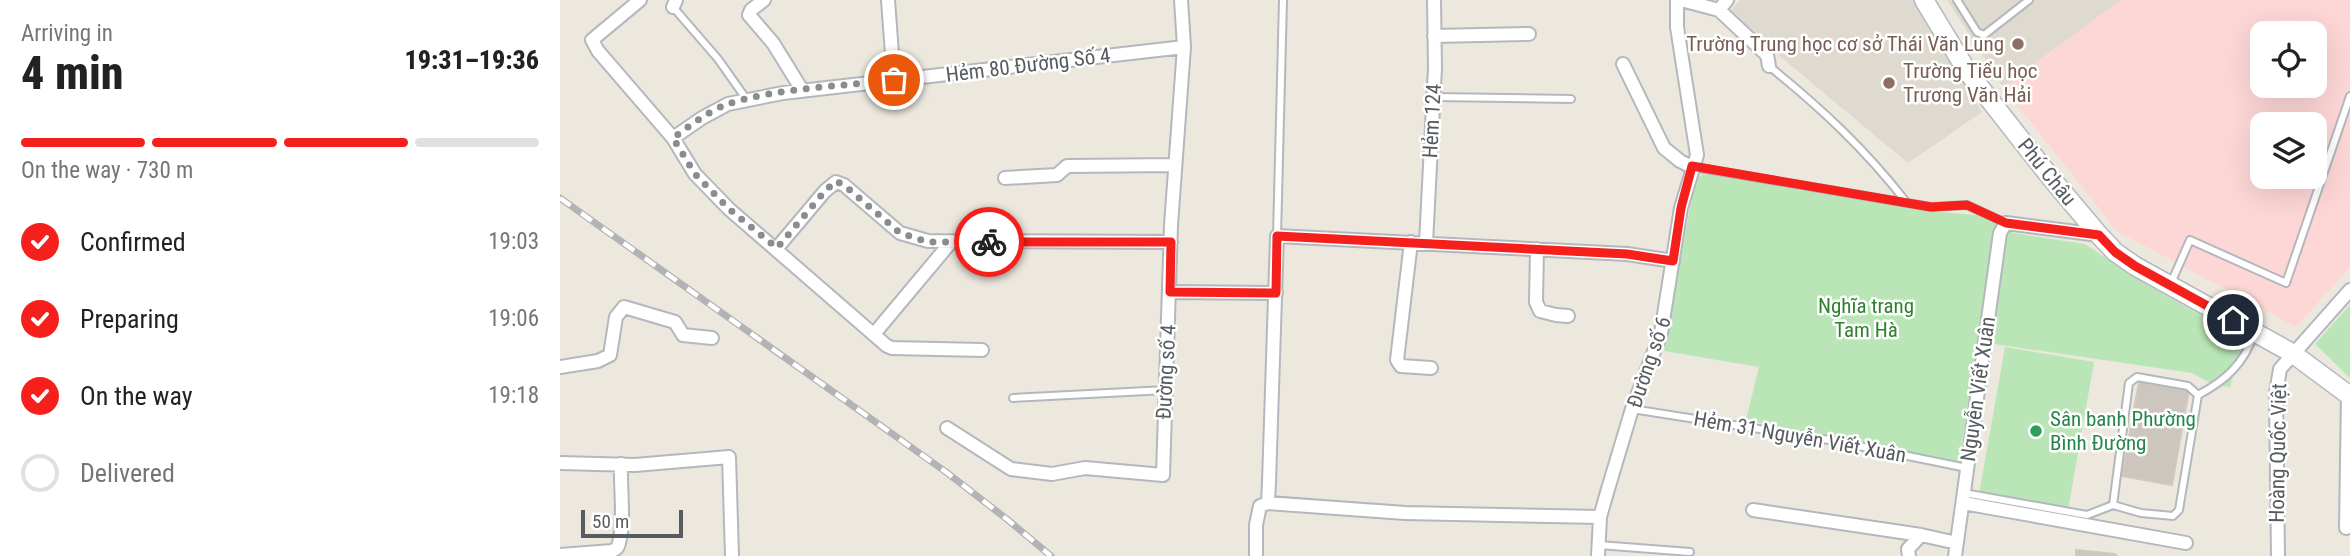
<!DOCTYPE html>
<html lang="en">
<head>
<meta charset="utf-8">
<style>
  body { margin:0; font-family:"Roboto Condensed",sans-serif; background:#f2f2f2; color:#222; height:100vh; display:flex; flex-direction:column; font-size:26px; white-space:nowrap }
  * { box-sizing:border-box; margin:0 }
  p { font-size:23px; color:#767676 }
  .icon { flex:none; width:38px; height:38px; fill:none; stroke:currentColor; stroke-width:2; stroke-linecap:round; stroke-linejoin:round }
  .map { position:relative; flex:1; overflow:hidden }
  .drawer { display:flex; flex-direction:column; background:#fff; width:560px }
  .drawer>* { flex:none }
  .controls { position:absolute; left:1690px; top:21px; display:grid; gap:14px }
  .controls a { display:grid; place-items:center; width:77px; height:77px; border-radius:14px; background:#fff; box-shadow:0 7px 28px #0002; font-size:35px }
  .scale { position:absolute; left:21px; bottom:18px; width:102px; box-sizing:border-box; padding-left:7px; border:4px solid #575c61; border-top:0; font-size:19px; line-height:24px; white-space:nowrap; color:#575c61; -webkit-text-stroke:5px #fff; paint-order:stroke }
  .pin { position:absolute; display:grid; place-items:center; width:60px; height:60px; color:#fff; margin:-30px; border:4px solid #fff; border-radius:50%; box-shadow:0 2px 7px #0007 }
  .courier { position:absolute; display:grid; place-items:center; width:70px; height:70px; margin:-35px; border:5px solid #f51f1b; border-radius:50%; background:#fff; color:#222; box-shadow:0 2px 9px #0007 }
  .summary em { font-style:normal; font-weight:800 }
  .summary div { display:flex; flex-direction:column-reverse }
  .summary { display:flex; align-items:center; justify-content:space-between; height:119px; padding:0 21px }
  h1 { font-size:46px; font-weight:800; line-height:52px }
  .bar { display:grid; grid-template-columns:repeat(4,1fr); gap:10px 7px; align-content:center; height:84px; padding:0 21px }
  .bar i { height:9px; border-radius:5px; background:#e0e0e0 }
  .bar .current { background:#f51f1b }
  .bar p { grid-column:span 4 }
  ol { padding:0 21px; list-style:none }
  li { display:flex; align-items:center; gap:21px; height:77px }
  li p { margin-inline-start:auto }
  li .icon { padding:7px; border-radius:50%; background:#f51f1b; color:#fff; stroke-width:4 }
  li:last-child { color:#767676 }
  li i { width:38px; height:38px; border:4px solid #e0e0e0; border-radius:50% }
  main { display:flex; flex:1; min-height:0 }
  .map>svg:first-child { display:block }
  .education { fill:#dedacf }
  .medical { fill:#fdd7d6; fill-rule:evenodd }
  .green { fill:#bae6b7 }
  .building { fill:#ccc6bf; stroke:#d1c9bc; stroke-width:2 }
  .lines { fill:none; stroke-linecap:round; stroke-linejoin:round }
  .lane-casing { stroke:#b4b7bd; stroke-width:10 }
  .street-casing { stroke:#b4b7bd; stroke-width:16 }
  .secondary-casing { stroke:#b4b9bf; stroke-width:21 }
  .lane { stroke:#fff; stroke-width:6 }
  .street { stroke:#fff; stroke-width:12 }
  .secondary { stroke:#fff; stroke-width:18 }
  .rail-casing { stroke:#b2b3b4; stroke-width:7 }
  .rail { stroke:#fff; stroke-width:4.5; stroke-dasharray:13; stroke-linecap:butt }
  .done { stroke:#8b8d8d; stroke-width:7; stroke-dasharray:0 12.6 }
  .route { stroke:#f51f1b; stroke-width:9 }
  .education-dot { fill:#8d6e63; stroke:#fff; stroke-width:2.5 }
  .leisure-dot { fill:#2e9e5b; stroke:#fff; stroke-width:2.5 }
  .labels { text-anchor:middle; dominant-baseline:central; stroke-width:5; stroke-linejoin:round; paint-order:stroke }
  .education-label { font-size:21px; fill:#785e54; stroke:#fff; text-anchor:end }
  .street-label { font-size:21px; fill:#575c61; stroke:#fff }
  .park-label { font-size:21px; fill:#2e822e; stroke:#fff }
  .leisure-label { font-size:21px; fill:#27864d; stroke:#fff; text-anchor:start }
</style>
</head>
<body>
<main>
<section class="drawer">
<div class="summary"><div><h1>4 min</h1><p>Arriving in</p></div><em>19:31–19:36</em></div>
<div class="bar"><i class="current"></i><i class="current"></i><i class="current"></i><i></i><p>On the way · 730 m</p></div>
<ol>
<li><svg class="icon" aria-label="check" viewBox="0 0 24 24"><path d="M5 12l5 5 9-10"/></svg>Confirmed<p>19:03</p></li>
<li><svg class="icon" aria-label="check" viewBox="0 0 24 24"><path d="M5 12l5 5 9-10"/></svg>Preparing<p>19:06</p></li>
<li><svg class="icon" aria-label="check" viewBox="0 0 24 24"><path d="M5 12l5 5 9-10"/></svg>On the way<p>19:18</p></li>
<li><i></i>Delivered</li>
</ol>
</section>
<div class="map">
<svg width="1790" height="556" viewBox="0 0 1790 556">
  <rect width="100%" height="100%" fill="#ece8de"/>
  <path class="education" d="M1180,0H1354L1422,112L1348,163L1168,13Z
    M1387,0H1561L1443,87Z"/>
  <path class="medical" d="M1561,0H1790V267L1736,327L1557,231L1443,87ZM1703,33H1755V86H1703ZM1703,124H1755V177H1703Z"/>
  <path class="green" d="M1143,174L1369,211L1438,217L1453,233L1525,244L1582,282L1676,335L1682,344L1670,387L1652,384L1632,373L1420,342L1398,465L1186,420L1199,367L1104,351L1135,180Z
    M1790,305V378L1755,344Z
    M1445,347L1534,362L1507,516L1418,500Z"/>
  <path class="building" d="M1579,382L1629,390L1612,485L1562,476Z
    M1516,550L1555,554L1557,556H1516Z"/>
  <g class="lines">
    <g class="lane-casing">
      <path id="lane" d="M1397,0L1417,32L1424,35L1469,0
        M113,7L158,59L187,100
        M1209,66C1262,109 1305,149 1347,203
        M873,97L1011,99
        M1133,167L1371,207L1407,205L1446,223
        M717,236L723,0
        M1611,283L1630,240L1726,283L1790,96
        M453,398L606,390
        M1072,409L1269,440L1407,468
        M1404,493L1527,515L1553,505L1569,383L1577,377L1628,386L1638,395C1665,381 1685,363 1694,333
        M1553,505L1581,513L1613,516L1619,510L1638,395
        M1039,545L1130,552"/>
    </g>
    <g class="street-casing">
      <path id="street" d="M80,0L32,40L38,51L113,138L135,174L169,209L327,346L332,348L422,350
        M204,0L191,10L189,15L213,43L242,90
        M328,0L334,81
        M1121,0L1159,10L1167,0
        M113,7L116,0
        M1159,10L1207,55L1209,66
        M874,36L969,34
        M1063,64L1104,148L1120,161L1132,167
        M113,138L142,118L168,104L223,93L624,47
        M445,178L497,175L507,166L615,165
        M851,242L837,360L841,366L871,368
        M866,243L875,68L874,0
        M217,248L265,191L276,182L284,185L340,233L368,241L611,242
        M977,249L976,302L980,311L996,315L1008,316
        M610,292L716,293
        M314,334L391,242
        M0,367L38,361L50,355L56,317L64,307L115,322L123,335L152,338
        M387,428L451,469L492,474L525,468L603,475L611,225L624,47L621,0
        M0,463L75,465L169,457L172,556
        M708,503L845,513L1040,517
        M1403,503L1626,543
        M1193,510L1361,535
        M1786,528L1788,394
        M0,555L52,551C57,548 58,548 59,543C65,521 60,487 61,464
        M696,556V525L700,506L708,503L709,482L717,236L1067,254L1113,261
        M1038,556L1040,517L1048,489L1072,409L1101,333L1121,208L1137,155L1117,27V0
        M1349,556L1348,549L1361,535L1397,543
        M1395,556L1440,233L1446,223L1539,235
        M1718,556L1716,393L1720,369L1790,290"/>
    </g>
    <g class="secondary-casing">
      <path id="secondary" d="M1364,0L1407,71L1491,178L1539,235L1555,252L1575,266L1732,353L1790,396"/>
    </g>
    <use href="#lane" class="lane"/>
    <use href="#street" class="street"/>
    <use href="#secondary" class="secondary"/>
    <g class="rail-casing">
      <path id="rail" d="M0,198L386,472L448,520L491,556"/>
    </g>
    <use href="#rail" class="rail"/>
  </g>
  <g class="lines">
    <path class="done" d="M334,80C284,86 215,88 168,104C148,111 130,126 113,138L135,174L169,209L217,248L265,191L276,181L284,185L340,233L368,242H429"/>
    <path class="route" d="M429,242H611L610,292L716,293L717,236L1067,254L1113,261L1121,208L1132,166L1371,207L1407,205L1446,223L1539,235L1555,252L1575,266L1673,320"/>
  </g>
  <g class="education-dot">
    <circle cx="1458" cy="44" r="7"/>
    <circle cx="1329" cy="83" r="7"/>
  </g>
  <circle class="leisure-dot" cx="1476" cy="431" r="7"/>
  <g class="labels">
    <g class="education-label">
      <text x="1444" y="44">Trường Trung học cơ sở Thái Văn Lung</text>
      <text x="1343" y="71" text-anchor="start">Trường Tiểu học<tspan x="1343" dy="24">Trương Văn Hải</tspan></text>
    </g>
    <g class="street-label">
      <text transform="translate(468 65) rotate(-7)">Hẻm 80 Đường Số 4</text>
      <text transform="translate(872 121) rotate(-87)">Hẻm 124</text>
      <text transform="translate(1487 172) rotate(51)">Phú Châu</text>
      <text transform="translate(1089 362) rotate(-71)">Đường số 6</text>
      <text transform="translate(606 372) rotate(-87)">Đường số 4</text>
      <text transform="translate(1418 389) rotate(-82)">Nguyễn Viết Xuân</text>
      <text transform="translate(1240 437) rotate(10)">Hẻm 31 Nguyễn Viết Xuân</text>
      <text transform="translate(1718 453) rotate(-89)">Hoàng Quốc Việt</text>
    </g>
    <g class="park-label">
      <text x="1306" y="306">Nghĩa trang<tspan x="1306" dy="24">Tam Hà</tspan></text>
    </g>
    <g class="leisure-label">
      <text x="1490" y="419">Sân banh Phường<tspan x="1490" dy="24">Bình Đường</tspan></text>
    </g>
  </g>
</svg>
<div class="controls">
<a><svg class="icon" aria-label="locate" viewBox="0 0 24 24"><circle cx="12" cy="12" r="6"/><path d="M12 2v4M12 18v4M2 12h4M18 12h4"/></svg></a>
<a><svg class="icon" aria-label="layers" viewBox="0 0 24 24"><path d="M12 4l9 5-9 5-9-5zM3 14l9 5 9-5"/></svg></a>
</div>
<div class="scale">50 m</div>
<div class="pin" style="left:334px;top:80px;background:#ea580c"><svg class="icon" aria-label="bag" viewBox="0 0 24 24"><path d="M5 8h14l-1 12H6zM9 8a3 3 0 0 1 6 0"/></svg></div>
<div class="pin" style="left:1673px;top:320px;background:#1f2937"><svg class="icon" aria-label="home" viewBox="0 0 24 24"><path d="M3 11l9-7 9 7M6 9v11h12V9"/></svg></div>
<div class="courier" style="left:429px;top:242px"><svg class="icon" aria-label="bike" viewBox="0 0 24 24"><circle cx="6" cy="16" r="4"/><circle cx="18" cy="16" r="4"/><path d="M6 16l4-8h5l3 8M10 8l3 8H6M13 5h3"/></svg></div>
</div>
</main>
</body>
</html>
